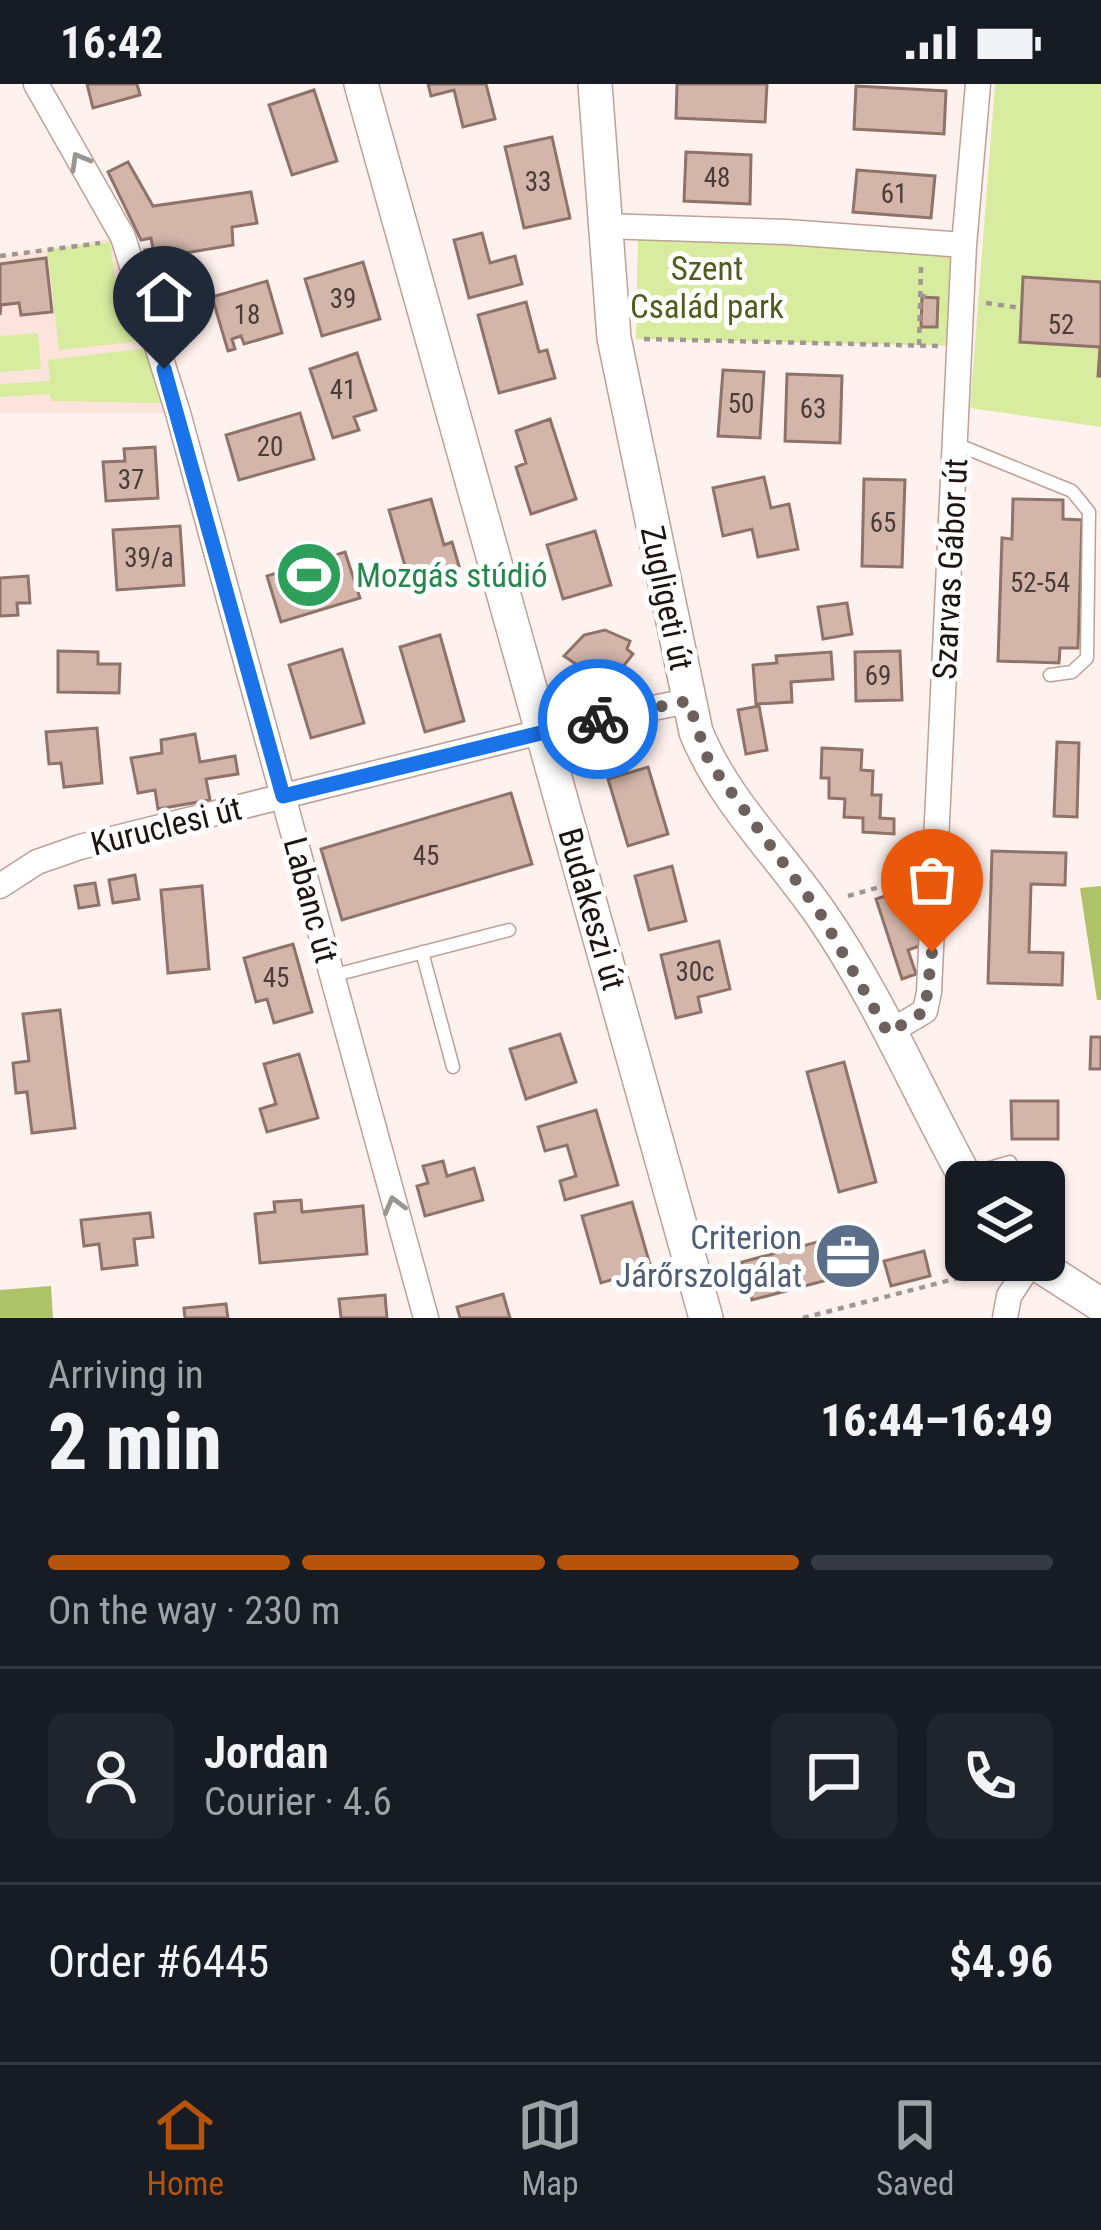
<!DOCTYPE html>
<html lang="en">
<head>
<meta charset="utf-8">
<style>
  body { margin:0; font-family:"Roboto Condensed",sans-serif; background:#20242c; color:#f1f3f6; height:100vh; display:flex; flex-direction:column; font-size:45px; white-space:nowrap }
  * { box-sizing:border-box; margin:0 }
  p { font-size:39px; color:#9ea1a6 }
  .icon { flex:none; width:66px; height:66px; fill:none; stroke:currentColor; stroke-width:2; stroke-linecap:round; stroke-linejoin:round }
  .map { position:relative; height:1234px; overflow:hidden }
  .side { display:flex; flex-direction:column; background:#171b24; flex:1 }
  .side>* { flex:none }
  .tools { position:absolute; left:945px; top:1077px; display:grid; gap:24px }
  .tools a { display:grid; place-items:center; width:120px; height:120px; border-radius:18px; background:#171b24; box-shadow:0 3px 9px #0004; font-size:60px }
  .pin { position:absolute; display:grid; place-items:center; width:102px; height:102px; color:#fff; margin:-123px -51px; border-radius:50% 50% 50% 0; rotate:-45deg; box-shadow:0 0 12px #0007 }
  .pin .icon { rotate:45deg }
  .courier { position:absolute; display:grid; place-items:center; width:120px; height:120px; margin:-60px; border:9px solid #1a73e8; border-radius:50%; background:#fff; color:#222; box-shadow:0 3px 15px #0007 }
  .summary em { font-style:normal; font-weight:800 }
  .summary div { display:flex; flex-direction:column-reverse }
  .summary { display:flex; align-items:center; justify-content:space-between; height:204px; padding:0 48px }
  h1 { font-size:78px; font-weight:800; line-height:90px }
  .bar { display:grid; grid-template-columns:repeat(4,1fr); gap:18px 12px; align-content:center; height:144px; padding:0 48px }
  .bar i { height:15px; border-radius:9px; background:#363941 }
  .bar .selected { background:#b45309 }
  .bar p { grid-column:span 4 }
  .line { display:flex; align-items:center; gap:30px; padding:0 48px; border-top:3px solid #363941 }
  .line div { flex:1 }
  .round { display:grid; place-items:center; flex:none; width:126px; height:126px; border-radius:18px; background:#20242c }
  .status { display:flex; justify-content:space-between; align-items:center; height:84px; padding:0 60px; background:#171b24; direction:ltr }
  .status svg { height:33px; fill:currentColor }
  .dock { display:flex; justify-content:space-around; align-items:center; height:168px; border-top:3px solid #363941; background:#171b24; font-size:33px; color:#9ea1a6 }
  .dock a { display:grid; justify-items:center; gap:6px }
  .dock .selected { color:#b45309 }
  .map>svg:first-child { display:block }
  .built { fill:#fce4dc }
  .green { fill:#d8eca0 }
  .forest { fill:#adc269 }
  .building { fill:#d3b5aa; stroke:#8f7369; stroke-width:3 }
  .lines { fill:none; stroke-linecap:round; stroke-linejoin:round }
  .lane-casing { stroke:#bea096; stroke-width:15 }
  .street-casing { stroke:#bea096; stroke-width:27 }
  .secondary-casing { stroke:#bea096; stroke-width:36 }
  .path { stroke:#a29692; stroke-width:4.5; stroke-dasharray:6 6; stroke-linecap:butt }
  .lane { stroke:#fff; stroke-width:12 }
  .street { stroke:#fff; stroke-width:24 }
  .secondary { stroke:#fff; stroke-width:33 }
  .oneway { stroke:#999593 }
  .done { stroke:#6c615d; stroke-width:12; stroke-dasharray:0 21.6 }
  .route { stroke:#1a73e8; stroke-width:15 }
  .labels { text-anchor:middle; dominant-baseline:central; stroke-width:10; stroke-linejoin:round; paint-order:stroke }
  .number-label { font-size:27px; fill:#4a3c36 }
  .park-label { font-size:33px; fill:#505d1e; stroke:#fff }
  .street-label { font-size:33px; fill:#1d130f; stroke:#fff }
  .leisure-label { font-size:33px; fill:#27864d; stroke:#fff; text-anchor:start }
  .service-label { font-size:33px; fill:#4e5e75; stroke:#fff; text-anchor:end }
</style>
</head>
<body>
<div class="status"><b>16:42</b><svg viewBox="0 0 49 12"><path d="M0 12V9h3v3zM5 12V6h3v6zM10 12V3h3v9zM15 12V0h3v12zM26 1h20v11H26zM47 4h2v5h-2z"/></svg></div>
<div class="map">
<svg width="1101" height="1234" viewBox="0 0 1101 1234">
  <rect width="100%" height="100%" fill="#fff2ee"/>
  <path class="built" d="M123,153L178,329H0V172Z"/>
  <path class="green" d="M995,0H1101V343L970,324Z
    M638,147L964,161L960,262L636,255Z
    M110,158L116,204L129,203L135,258L59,266L47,165Z
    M38,249L41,285L0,288V252Z
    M148,264L165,319L51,317L50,310L0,313V300L50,297L48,276Z"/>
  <path class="forest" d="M1101,802V916H1097L1080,804Z
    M51,1202L53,1234H0V1206Z"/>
  <path class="building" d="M87,0H137L140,11L93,24Z
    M428,0H486L495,35L463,43L454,6L431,12Z
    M677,0H767L765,38L676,34Z
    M856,2L946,7L944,50L854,45Z
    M314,6L337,77L292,91L269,21Z
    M552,53L570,134L524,144L505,63Z
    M686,68L751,71L750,120L684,117Z
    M128,78L153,122L251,108L257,139L232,143L233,161L149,175L145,166L153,165L151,154L141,156L108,88Z
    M857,86L935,92L931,134L853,128Z
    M482,149L490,179L515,172L522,200L469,214L454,156Z
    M46,174L52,228L21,231L19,219L1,221L0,231V180Z
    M363,178L380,235L322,252L305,195Z
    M1023,193L1101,198V292H1098L1100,263L1020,258Z
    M267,197L282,249L244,260L241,252L232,255L235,265L228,267L212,213Z
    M922,213L938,214L937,243H921Z
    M526,218L539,268L547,266L555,294L499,309L478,231Z
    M357,269L376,326L354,333L359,346L333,354L310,285Z
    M723,286L764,288L760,354L718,352Z
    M787,290L842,292L840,359L785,357Z
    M300,329L314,375L239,396L226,351Z
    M550,335L576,415L531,430L516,383L526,379L516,347Z
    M155,363L158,414L106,417L103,378L125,377L124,365Z
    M764,393L771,424L789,420L798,465L758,473L752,445L723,452L713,404Z
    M864,395L905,396L902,483L862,482Z
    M431,415L444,461L452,458L459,482L409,496L389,426Z
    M1013,415L1063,416V435L1082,436L1078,564H1060L1059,579L998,577L1002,454L1012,455Z
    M180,442L184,501L117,506L113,446Z
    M595,447L611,501L563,515L547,461Z
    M345,468L360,514L281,538L267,492Z
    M28,492L30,519H17L18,531L0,532V494Z
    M847,519L852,550L823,555L818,523Z
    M605,546L630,557L627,565L633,570L608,602L564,572L584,551Z
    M440,551L464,637L425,648L400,563Z
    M342,565L364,639L311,654L289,581Z
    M58,567L98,568V580H120L119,609L58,608Z
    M900,567L902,616L856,617L855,568Z
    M831,568L833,595L791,598L792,618L756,620L753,581L777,579L776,572Z
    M759,622L767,666L746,670L738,626Z
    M97,644L102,699L64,703L61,679L49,680L46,648Z
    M195,650L200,678L235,672L238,690L206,695L210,716L158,725L155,706L138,709L131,674L162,669L161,656Z
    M1057,658L1079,659L1077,733L1054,732Z
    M822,664L862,666L861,686L873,687L872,711H881L880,734L894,735V750L863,748V734L844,733L845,715L829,714V694H821Z
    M648,683L668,750L628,762L608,695Z
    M511,709L532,780L342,836L321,765Z
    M992,767L1066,769L1065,801L1031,800L1029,868L1063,869L1062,901L988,899Z
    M672,782L686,837L649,846L635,792Z
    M135,791L139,815L113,819L109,796Z
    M95,799L99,821L79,824L75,802Z
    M202,802L209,885L168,889L161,806Z
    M904,806L922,861L908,866L916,890L902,895L876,815Z
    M719,857L730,905L698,913L701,928L676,934L661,871Z
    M293,860L312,928L274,939L267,915L256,918L244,874Z
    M60,926L75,1044L32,1049L27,1008L16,1009L13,979L29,977L23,930Z
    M560,950L576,998L526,1015L510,965Z
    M1091,953H1101V985H1090Z
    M299,970L318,1034L267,1048L260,1025L276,1020L264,980Z
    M844,978L876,1098L839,1108L807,988Z
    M1011,1017H1058V1055H1012Z
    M596,1026L618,1101L565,1116L560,1097L576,1092L567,1061L545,1067L538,1043Z
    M443,1077L447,1092L474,1084L483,1116L425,1132L417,1102L428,1099L423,1082Z
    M301,1116L302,1128L363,1122L367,1170L260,1179L255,1130L275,1128L274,1118Z
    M632,1118L651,1184L601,1199L582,1132Z
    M150,1129L153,1153L134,1155L137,1181L102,1185L99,1160L84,1162L81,1136Z
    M851,1149L861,1187L752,1216L742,1178Z
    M924,1167L930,1192L891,1202L884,1177Z
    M503,1210L510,1234H460L457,1223Z
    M385,1211L387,1234H341L339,1215Z
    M226,1220L228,1234H185L184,1224Z"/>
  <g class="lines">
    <g class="lane-casing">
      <path id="lane" d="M956,360L1072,407L1089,428L1087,574L1072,588L1050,591
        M422,868L453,983
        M331,892L509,846
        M966,1091L1010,1078"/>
    </g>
    <g class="street-casing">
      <path id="street" d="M36,0L123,153L178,329L426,1234
        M603,142L787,148L964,161
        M0,802L37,778L80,763L568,641L688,617
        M888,949L925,927L929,908L964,161L978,0
        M1005,1234L1009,1212L1032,1177"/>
    </g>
    <g class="secondary-casing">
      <path id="secondary" d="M361,0L706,1234
        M595,0L614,254L696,648C724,717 779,769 821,830C879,914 919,1010 968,1098
        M1031,1176L1101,1221"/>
    </g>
    <path class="path" d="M0,172L100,159
      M920,211L931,214
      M986,219L1021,224
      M644,255L938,262
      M919,261L921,183
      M848,812L915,793
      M803,1234L974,1190"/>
    <use href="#lane" class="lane"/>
    <use href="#street" class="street"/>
    <use href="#secondary" class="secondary"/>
  </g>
  <defs><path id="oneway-chevron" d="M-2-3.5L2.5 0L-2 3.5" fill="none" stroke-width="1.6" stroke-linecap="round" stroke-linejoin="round" transform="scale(3)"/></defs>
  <g class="oneway">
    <use href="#oneway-chevron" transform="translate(79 77) rotate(-120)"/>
    <use href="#oneway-chevron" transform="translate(394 1121) rotate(-105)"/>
  </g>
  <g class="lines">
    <path class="done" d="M598,635L688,617L709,678L820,829L888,949L925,927L932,868"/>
    <path class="route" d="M164,285L283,712L598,635"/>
  </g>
  <defs>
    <g id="stadium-disc" transform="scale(3.45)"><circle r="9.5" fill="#2e9e5b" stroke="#fff"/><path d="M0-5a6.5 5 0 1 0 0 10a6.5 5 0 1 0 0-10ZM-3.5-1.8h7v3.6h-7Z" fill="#fff"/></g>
    <g id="office-disc" transform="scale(3.45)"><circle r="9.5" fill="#5c6f8a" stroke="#fff"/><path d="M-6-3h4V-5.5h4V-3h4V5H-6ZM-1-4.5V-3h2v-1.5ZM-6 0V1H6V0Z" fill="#fff"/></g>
  </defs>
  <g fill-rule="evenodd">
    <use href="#stadium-disc" x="309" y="491"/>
    <use href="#office-disc" x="848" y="1172"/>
  </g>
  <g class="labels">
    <g class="number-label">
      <text x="717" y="94">48</text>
      <text x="538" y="98">33</text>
      <text x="894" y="110">61</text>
      <text x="343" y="215">39</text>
      <text x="247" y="231">18</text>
      <text x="1061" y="241">52</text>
      <text x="343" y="306">41</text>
      <text x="741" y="320">50</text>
      <text x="813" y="325">63</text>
      <text x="270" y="363">20</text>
      <text x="131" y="396">37</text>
      <text x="883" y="439">65</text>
      <text x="149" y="474">39/a</text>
      <text x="1040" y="499">52-54</text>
      <text x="878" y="592">69</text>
      <text x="426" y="772">45</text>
      <text x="695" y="888">30c</text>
      <text x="276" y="894">45</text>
    </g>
    <g class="park-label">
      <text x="707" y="184">Szent<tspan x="707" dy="38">Család park</tspan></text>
    </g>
    <g class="street-label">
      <text transform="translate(950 485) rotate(-87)">Szarvas Gábor út</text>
      <text transform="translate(667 514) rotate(78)">Zugligeti út</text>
      <text transform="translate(166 742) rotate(-14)">Kuruclesi út</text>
      <text transform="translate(311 816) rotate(75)">Labanc út</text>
      <text transform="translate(592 825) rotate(74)">Budakeszi út</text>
    </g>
    <g class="leisure-label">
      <text x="356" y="491">Mozgás stúdió</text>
    </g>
    <g class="service-label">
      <text x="802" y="1153">Criterion<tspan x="802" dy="38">Járőrszolgálat</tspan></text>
    </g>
  </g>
</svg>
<div class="tools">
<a><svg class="icon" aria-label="layers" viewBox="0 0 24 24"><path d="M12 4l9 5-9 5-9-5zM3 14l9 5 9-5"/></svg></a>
</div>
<div class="pin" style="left:932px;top:868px;background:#ea580c"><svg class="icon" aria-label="bag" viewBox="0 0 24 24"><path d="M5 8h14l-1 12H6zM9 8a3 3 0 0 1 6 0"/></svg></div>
<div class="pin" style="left:164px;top:285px;background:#1f2937"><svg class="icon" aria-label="home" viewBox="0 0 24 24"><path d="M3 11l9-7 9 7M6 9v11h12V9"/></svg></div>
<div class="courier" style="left:598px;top:635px"><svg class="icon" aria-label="bike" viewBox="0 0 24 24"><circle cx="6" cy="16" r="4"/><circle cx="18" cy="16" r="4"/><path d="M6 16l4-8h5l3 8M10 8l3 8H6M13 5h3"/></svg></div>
</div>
<section class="side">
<div class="summary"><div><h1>2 min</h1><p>Arriving in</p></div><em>16:44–16:49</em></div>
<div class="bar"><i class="selected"></i><i class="selected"></i><i class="selected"></i><i></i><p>On the way · 230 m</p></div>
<div class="line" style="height:216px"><a class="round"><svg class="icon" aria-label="person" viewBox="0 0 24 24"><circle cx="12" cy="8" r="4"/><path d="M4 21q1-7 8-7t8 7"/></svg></a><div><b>Jordan</b><p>Courier · 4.6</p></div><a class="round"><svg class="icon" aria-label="chat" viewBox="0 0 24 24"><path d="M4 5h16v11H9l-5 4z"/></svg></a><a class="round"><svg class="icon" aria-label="phone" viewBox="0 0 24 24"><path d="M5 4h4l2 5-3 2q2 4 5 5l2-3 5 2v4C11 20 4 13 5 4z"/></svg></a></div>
<div class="line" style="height:156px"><div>Order #6445</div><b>$4.96</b></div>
</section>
<nav class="dock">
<a class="selected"><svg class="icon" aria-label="home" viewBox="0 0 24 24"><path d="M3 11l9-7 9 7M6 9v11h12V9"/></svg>Home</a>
<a><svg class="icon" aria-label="map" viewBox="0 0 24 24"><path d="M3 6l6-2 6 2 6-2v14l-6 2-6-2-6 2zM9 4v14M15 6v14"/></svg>Map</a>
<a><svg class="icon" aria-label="saved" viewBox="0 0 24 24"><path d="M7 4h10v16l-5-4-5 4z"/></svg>Saved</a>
</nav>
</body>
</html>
